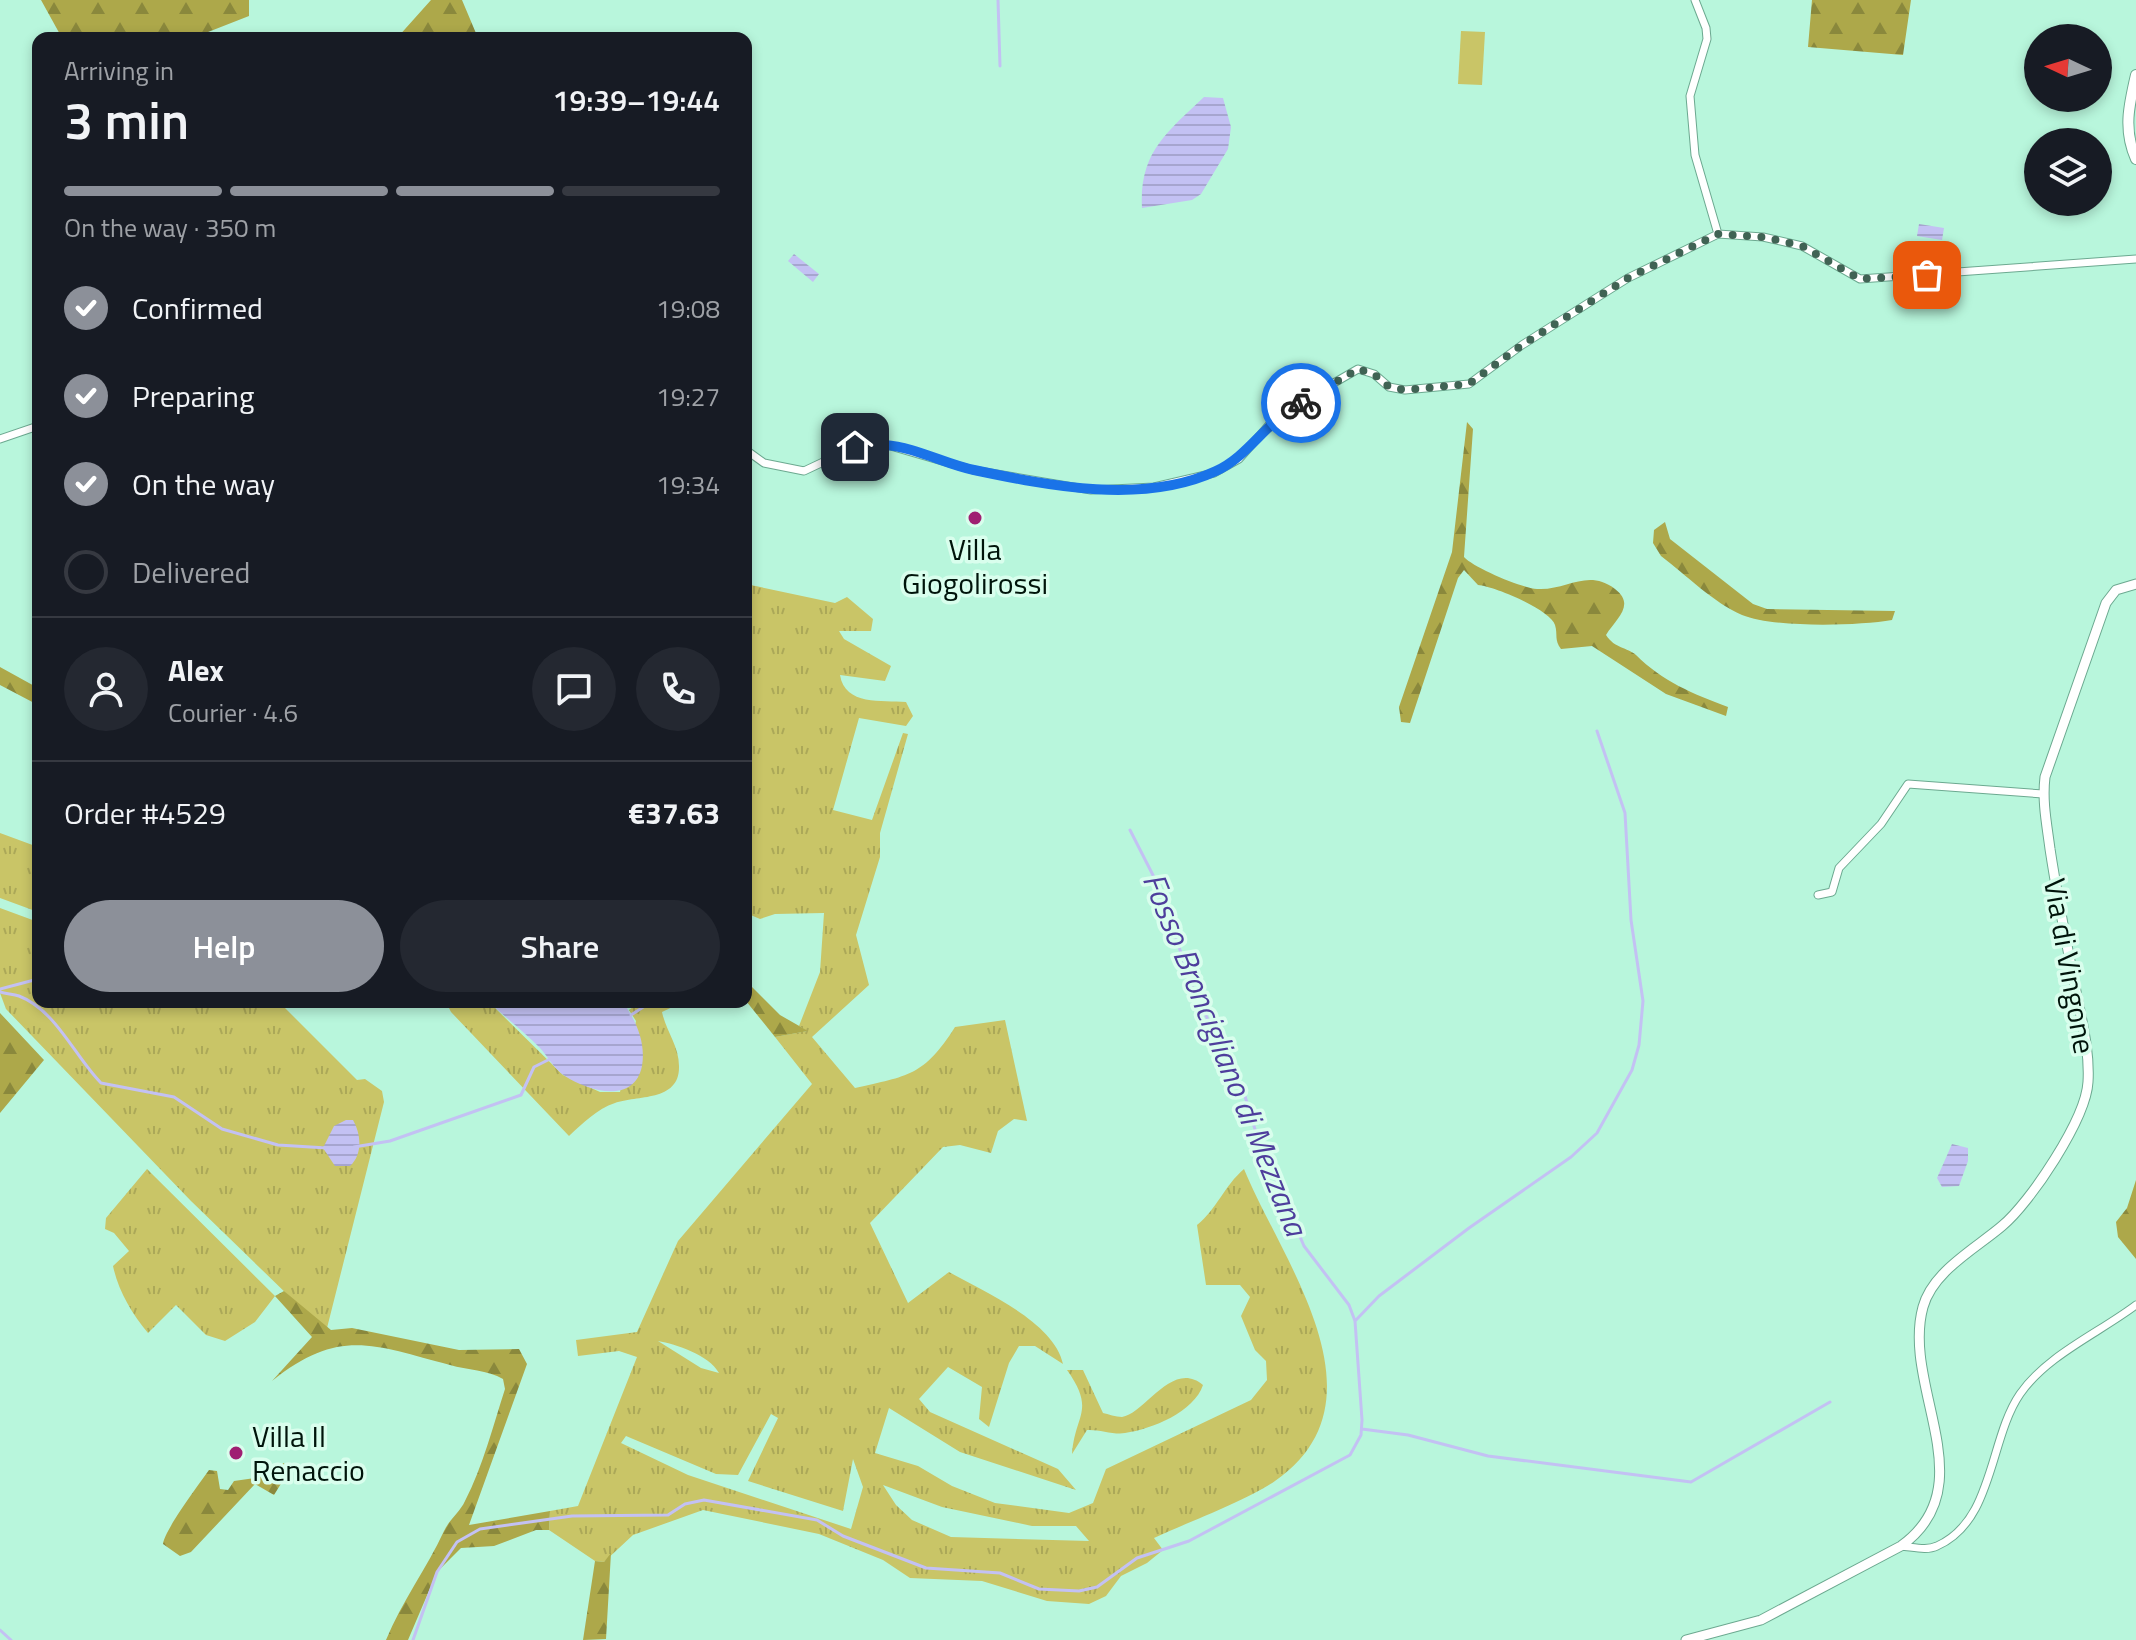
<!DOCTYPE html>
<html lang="en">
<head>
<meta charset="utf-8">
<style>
  body { margin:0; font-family:"Titillium Web",sans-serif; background:#242831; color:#f1f3f6; height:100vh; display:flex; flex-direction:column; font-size:30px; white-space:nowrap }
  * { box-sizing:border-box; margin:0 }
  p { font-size:26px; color:#9ea1a6 }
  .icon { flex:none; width:44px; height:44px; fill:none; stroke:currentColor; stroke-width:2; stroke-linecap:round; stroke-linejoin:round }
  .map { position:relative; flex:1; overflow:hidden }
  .details { position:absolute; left:32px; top:32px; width:720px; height:976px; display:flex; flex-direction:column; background:#171b24; border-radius:16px; box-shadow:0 4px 12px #0003 }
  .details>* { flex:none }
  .needle { width:52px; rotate:274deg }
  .tools { position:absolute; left:2024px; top:24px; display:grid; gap:16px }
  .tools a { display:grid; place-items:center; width:88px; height:88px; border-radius:50%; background:#171b24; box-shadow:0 4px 12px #0003; font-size:40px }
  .pin { position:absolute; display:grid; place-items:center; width:68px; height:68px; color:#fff; margin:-34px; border-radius:16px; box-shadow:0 4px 12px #0006 }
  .courier { position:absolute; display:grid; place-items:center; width:80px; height:80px; margin:-40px; border:6px solid #1a73e8; border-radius:50%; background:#fff; color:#222; box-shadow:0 2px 10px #0007 }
  .summary em { font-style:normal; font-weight:600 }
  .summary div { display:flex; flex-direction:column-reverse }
  .summary { display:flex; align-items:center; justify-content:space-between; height:136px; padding:0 32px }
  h1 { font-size:52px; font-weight:600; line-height:60px }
  .bar { display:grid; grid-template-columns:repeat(4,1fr); gap:12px 8px; align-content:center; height:96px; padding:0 32px }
  .bar i { height:10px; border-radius:6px; background:#363941 }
  .bar .selected { background:#8c9099 }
  .bar p { grid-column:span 4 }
  .line { display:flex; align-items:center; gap:20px; padding:0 32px; border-top:2px solid #363941 }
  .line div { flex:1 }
  .round { display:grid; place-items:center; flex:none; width:84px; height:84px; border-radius:42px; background:#242831 }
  ol { padding:0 32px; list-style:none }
  li { display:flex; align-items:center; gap:24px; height:88px }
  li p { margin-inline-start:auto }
  li .icon { padding:8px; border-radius:50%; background:#8c9099; color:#fff; stroke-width:4 }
  li:last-child { color:#9ea1a6 }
  li i { width:44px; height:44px; border:4px solid #363941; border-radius:50% }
  .button { display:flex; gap:16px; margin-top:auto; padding:16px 32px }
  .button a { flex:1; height:92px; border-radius:48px; background:#8c9099; color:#fff; font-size:32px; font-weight:600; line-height:92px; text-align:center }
  .button a+a { background:#242831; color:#f1f3f6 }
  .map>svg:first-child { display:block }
  .grass { fill:url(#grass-tufts); fill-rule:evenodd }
  .forest { fill:url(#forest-firs) }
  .garden { fill:#c9c567 }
  .water { fill:url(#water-rules) }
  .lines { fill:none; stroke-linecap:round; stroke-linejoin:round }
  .stream { stroke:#c3c1f3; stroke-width:3 }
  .minor-casing { stroke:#6ca990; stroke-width:9 }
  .tertiary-casing { stroke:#6ca990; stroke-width:11 }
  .secondary-casing { stroke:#6ca990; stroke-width:12 }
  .minor { stroke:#fff; stroke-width:7 }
  .tertiary { stroke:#fff; stroke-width:9 }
  .secondary { stroke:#fff; stroke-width:10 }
  .done { stroke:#406354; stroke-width:8; stroke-dasharray:0 14.4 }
  .route { stroke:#1a73e8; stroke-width:10 }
  .poi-dot { fill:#9f1f72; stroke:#d9feed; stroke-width:3 }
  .labels { text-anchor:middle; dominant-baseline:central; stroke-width:7; stroke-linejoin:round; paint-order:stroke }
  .poi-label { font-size:30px; fill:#00140b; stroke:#d9feed }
  .street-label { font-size:30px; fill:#00140b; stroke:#d9feed }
  .water-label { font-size:32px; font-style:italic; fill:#4e3e9c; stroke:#d9feed }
</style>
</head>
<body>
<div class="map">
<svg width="2136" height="1640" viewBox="0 0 2136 1640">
  <defs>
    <pattern id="grass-tufts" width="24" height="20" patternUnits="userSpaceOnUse" patternTransform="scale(2)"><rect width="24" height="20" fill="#c9c567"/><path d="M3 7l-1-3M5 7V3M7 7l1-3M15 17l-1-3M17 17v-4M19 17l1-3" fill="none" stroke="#aba858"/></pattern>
    <pattern id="forest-firs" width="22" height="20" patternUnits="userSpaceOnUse" patternTransform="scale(2)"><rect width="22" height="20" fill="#ada84a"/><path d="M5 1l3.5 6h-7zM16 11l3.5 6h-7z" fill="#8a883c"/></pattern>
    <pattern id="water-rules" width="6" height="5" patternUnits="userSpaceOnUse" patternTransform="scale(2)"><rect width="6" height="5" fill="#c3c1f3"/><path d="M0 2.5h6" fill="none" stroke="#a6a5cf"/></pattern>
  </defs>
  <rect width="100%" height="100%" fill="#b8f6dc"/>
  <path class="grass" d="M746,584L835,603L847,597L873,619L871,631H839L844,639L891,666L885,681L840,675C845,706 882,700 906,702L913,716L906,726L859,718L833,810L872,820L903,733L908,734L880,833V857L856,935L869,985L812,1037L855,1088C908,1076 924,1076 955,1027L1005,1020L1027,1121L1014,1119L998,1131L991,1153L960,1145L943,1147L870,1223L908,1303L949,1272C985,1292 1054,1322 1063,1364L1035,1346H1019L1009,1363L989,1427L979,1419L982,1387L948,1367L919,1399L930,1412L1058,1469L1076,1490L960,1452L889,1408L875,1453L918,1466L952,1486L995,1503L1069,1513L1093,1503L1106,1469L1251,1400L1267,1380L1266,1361L1255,1350L1241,1316L1250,1297L1240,1285H1206L1197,1225C1217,1209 1224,1186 1244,1169C1282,1262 1391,1400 1275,1481C1246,1501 1188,1522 1154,1538L1163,1550L1147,1563L1121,1576L1106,1596L1089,1604L1047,1601L982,1581L910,1578L883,1560L819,1534L703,1510L633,1535L604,1562L595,1561L549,1530L550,1511L578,1506L637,1357L619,1351L578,1356L576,1340L637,1332L678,1241L812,1084L775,1037L807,1031L799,1026L820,972L824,913L775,914L760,919L746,913ZM658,1341C676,1344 709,1355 719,1373L701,1368ZM771,1414L778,1418L748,1481L843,1511L853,1459L863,1487L851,1529L688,1475L621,1443L626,1436L716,1474L738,1475ZM883,1485L942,1507L1032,1526H1076L1089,1541L951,1537L912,1520L896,1505Z
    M0,833L38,847V912L0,898Z
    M0,908L38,922V1002H279L357,1080L365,1079L382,1091L384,1102L326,1332L191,1201L6,1009L0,993Z
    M446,1002H489L563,1075L600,1092H620L636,1021L629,1010L640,1002H683L662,1012C666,1031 679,1046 679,1066C680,1102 637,1095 615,1103C597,1109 583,1123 569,1136L451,1012Z
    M147,1169L275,1296L255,1322L225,1341L206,1335L176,1305L148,1333C132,1314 118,1290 113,1266L129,1251L114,1233L105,1229L106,1218Z
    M1067,1370H1083L1103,1413C1108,1414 1116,1417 1122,1417C1145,1414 1172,1359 1203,1385C1194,1412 1152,1429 1125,1433C1114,1435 1098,1429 1087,1430L1072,1454C1075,1414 1096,1411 1067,1370Z"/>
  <path class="forest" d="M41,0H249V16L203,34L206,38H62Z
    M431,0H462L478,38H397Z
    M1812,0H1911L1903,55L1808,47Z
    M1467,422L1473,429L1464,557C1474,568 1522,588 1537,589C1567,591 1587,568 1615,589C1636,605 1616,619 1606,635C1615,649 1627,647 1636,655C1662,681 1693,694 1728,707L1726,716L1666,694L1592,646L1561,649C1554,640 1558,635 1555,625C1551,610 1494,586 1478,585L1464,570L1458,578L1410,723L1401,722L1399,707L1452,552Z
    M1665,522L1670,539L1753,604L1767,609L1895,611L1892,620C1857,626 1774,628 1742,615C1714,603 1686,575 1661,556L1653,543L1654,530Z
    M0,667L38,688V705L0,685Z
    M746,961V981L780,1015L808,1031L775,1037L746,1001Z
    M0,1013L44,1060L0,1113Z
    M2136,1180V1259L2118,1237L2116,1222L2127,1208Z
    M284,1291L331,1330L352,1328L459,1350L519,1349L527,1364L469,1525L550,1511L549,1530H536L494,1546L461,1548L437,1572L408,1640H386C402,1601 427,1568 444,1531C449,1520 460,1512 465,1501C483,1466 493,1426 505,1389L503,1379C488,1370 467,1370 450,1365C374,1345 339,1327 272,1381L312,1337L275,1296Z
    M284,1463L287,1474L274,1495L255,1484L191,1552L180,1556L163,1544C164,1531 199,1484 209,1470L217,1471L220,1489L228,1490L234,1481L255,1478Z
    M611,1553L606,1639L583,1640L595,1561L604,1562Z"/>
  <path class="garden" d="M1461,31L1485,32L1482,85L1458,84Z"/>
  <path class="water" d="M1204,97L1223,98L1231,127L1228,149L1201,194L1192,200L1142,208C1139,153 1166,133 1204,97Z
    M1919,224L1944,228L1942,240L1917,236Z
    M794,254L819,274L813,282L788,261Z
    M489,1002H623C636,1021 646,1042 642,1066C634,1105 588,1091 565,1076C555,1070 548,1057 540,1048C524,1032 505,1017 489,1002Z
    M346,1120H353C361,1134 363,1154 350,1166H335L323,1148L334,1126Z
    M1952,1144L1968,1148V1161L1959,1186L1942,1187L1937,1178Z"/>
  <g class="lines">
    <path class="stream" d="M998,0L1000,66
      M0,989L38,979
      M0,992C6,994 13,994 19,996C56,1010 75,1057 101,1083L174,1097L222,1129L278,1145L327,1148
      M631,1015L651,1002
      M354,1147L390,1141L521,1095L534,1067L550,1059
      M1356,1320L1379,1296L1469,1228L1571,1157L1597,1133L1632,1070L1639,1045L1643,1001L1631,920L1625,813L1597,731
      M1362,1429L1408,1435L1488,1456L1691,1482L1830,1402
      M0,1630L11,1640
      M413,1640L437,1572L457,1542L480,1529L572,1516L668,1515L685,1504L704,1500L817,1520L843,1536L926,1568L1000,1573L1039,1589L1079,1591L1097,1587L1137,1558L1189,1541L1350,1455L1361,1435L1362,1420L1355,1321L1349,1305L1304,1246L1257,1136L1244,1093L1193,989L1159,887L1130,830"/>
    <g class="minor-casing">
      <path id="minor" d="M1695,0L1706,28L1707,39L1690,96L1695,155L1718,234
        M0,439L38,426
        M746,450L764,463L804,471L855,447L887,445L973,470L1091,490L1154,487L1214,473L1239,459L1277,416L1358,369L1374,374L1389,387L1405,390L1469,384L1522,345L1628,278L1718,234L1763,237L1802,246L1860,279L2136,259
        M1818,895L1832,892L1839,868L1881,824L1908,784L2043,794
        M1901,1546C1913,1547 1927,1551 1937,1546C1994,1521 1989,1439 2020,1394C2047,1355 2099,1333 2136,1305"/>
    </g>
    <g class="tertiary-casing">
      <path id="tertiary" d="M1686,1640L1761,1620L1901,1546C1986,1485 1901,1387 1923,1307C1933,1271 1975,1249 2002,1226C2030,1203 2086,1119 2088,1082C2090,1050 2081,1018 2075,986C2066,941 2057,895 2050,849C2047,825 2042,802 2045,777L2106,603L2116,590L2136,584"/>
    </g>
    <g class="secondary-casing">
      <path id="secondary" d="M2136,75C2129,105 2123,130 2136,159"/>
    </g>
    <use href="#minor" class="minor"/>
    <use href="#tertiary" class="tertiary"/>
    <use href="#secondary" class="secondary"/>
  </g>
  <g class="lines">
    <path class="done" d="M1301,403L1358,369L1374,374L1389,387L1405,390L1469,384L1522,345L1628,278L1718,234L1763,237L1802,246L1860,279L1927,275"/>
    <path class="route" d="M855,447C865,447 876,444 885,445C915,447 945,464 974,470C1050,486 1143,505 1216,471C1249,456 1265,422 1301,403"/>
  </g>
  <g class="poi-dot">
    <circle cx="975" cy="518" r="8"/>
    <circle cx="236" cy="1453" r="8"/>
  </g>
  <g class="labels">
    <g class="poi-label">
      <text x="975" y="549">Villa<tspan x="975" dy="34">Giogolirossi</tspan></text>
      <text x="252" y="1436" text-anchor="start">Villa Il<tspan x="252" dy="34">Renaccio</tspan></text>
    </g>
    <g class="street-label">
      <text transform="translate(2070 966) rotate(80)">Via di Vingone</text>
    </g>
    <g class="water-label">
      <text transform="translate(1226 1054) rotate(68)">Fosso Broncigliano di Mezzana</text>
    </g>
  </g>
</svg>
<div class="tools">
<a><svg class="needle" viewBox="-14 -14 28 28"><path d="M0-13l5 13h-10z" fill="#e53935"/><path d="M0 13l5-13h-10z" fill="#9ea1a6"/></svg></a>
<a><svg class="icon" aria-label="layers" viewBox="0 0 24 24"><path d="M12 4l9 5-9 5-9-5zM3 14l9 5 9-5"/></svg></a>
</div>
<div class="pin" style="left:1927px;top:275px;background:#ea580c"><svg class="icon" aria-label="bag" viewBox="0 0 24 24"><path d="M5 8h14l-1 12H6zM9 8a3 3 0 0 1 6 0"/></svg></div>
<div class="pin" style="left:855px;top:447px;background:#1f2937"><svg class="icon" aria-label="home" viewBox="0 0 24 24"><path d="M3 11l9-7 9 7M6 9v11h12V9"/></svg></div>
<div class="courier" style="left:1301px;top:403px"><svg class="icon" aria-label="bike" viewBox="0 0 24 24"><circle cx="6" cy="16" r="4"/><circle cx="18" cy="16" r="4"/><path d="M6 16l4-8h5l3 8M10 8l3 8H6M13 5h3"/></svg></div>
<section class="details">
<div class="summary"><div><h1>3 min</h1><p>Arriving in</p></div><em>19:39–19:44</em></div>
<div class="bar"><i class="selected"></i><i class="selected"></i><i class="selected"></i><i></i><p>On the way · 350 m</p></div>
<ol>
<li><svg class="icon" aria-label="check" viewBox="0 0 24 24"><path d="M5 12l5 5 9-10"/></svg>Confirmed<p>19:08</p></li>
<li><svg class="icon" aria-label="check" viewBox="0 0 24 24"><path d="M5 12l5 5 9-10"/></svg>Preparing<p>19:27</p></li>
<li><svg class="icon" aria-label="check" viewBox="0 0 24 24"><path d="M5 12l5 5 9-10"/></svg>On the way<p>19:34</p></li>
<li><i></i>Delivered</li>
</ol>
<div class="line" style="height:144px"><a class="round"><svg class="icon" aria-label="person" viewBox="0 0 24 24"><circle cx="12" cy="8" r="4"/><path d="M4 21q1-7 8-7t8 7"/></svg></a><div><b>Alex</b><p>Courier · 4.6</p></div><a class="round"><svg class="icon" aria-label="chat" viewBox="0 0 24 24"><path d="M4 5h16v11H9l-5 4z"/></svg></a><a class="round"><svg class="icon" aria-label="phone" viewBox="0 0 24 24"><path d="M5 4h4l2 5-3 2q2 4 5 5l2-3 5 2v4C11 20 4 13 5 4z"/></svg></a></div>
<div class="line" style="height:104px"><div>Order #4529</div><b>€37.63</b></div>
<div class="button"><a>Help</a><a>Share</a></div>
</section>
</div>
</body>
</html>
